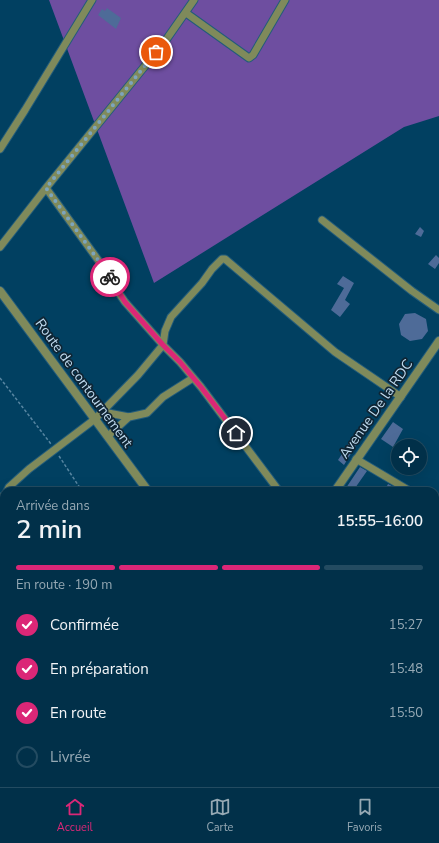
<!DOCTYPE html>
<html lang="fr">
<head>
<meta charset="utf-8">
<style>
  body { margin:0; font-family:"Nunito Sans",sans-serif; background:#0f3c53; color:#f1f3f6; height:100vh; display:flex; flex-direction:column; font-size:15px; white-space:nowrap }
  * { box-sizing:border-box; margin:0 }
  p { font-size:13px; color:#96a9b4 }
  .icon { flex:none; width:22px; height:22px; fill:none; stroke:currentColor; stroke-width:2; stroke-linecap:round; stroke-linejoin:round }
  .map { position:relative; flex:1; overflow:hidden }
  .side { position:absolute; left:0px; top:487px; width:439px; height:300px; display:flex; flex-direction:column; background:#013049; border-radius:12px 12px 0 0; box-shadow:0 4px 16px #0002,0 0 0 1px #234b61 }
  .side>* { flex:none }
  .buttons { position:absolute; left:391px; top:439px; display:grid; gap:8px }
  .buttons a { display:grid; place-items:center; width:36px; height:36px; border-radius:50%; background:#013049; box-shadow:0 4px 16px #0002,0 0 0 1px #234b61; font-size:20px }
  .pin { position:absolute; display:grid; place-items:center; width:34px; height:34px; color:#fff; margin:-17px; border:2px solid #fff; border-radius:50%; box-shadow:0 1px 4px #0007 }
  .courier { position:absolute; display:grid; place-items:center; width:40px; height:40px; margin:-20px; border:3px solid #db2777; border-radius:50%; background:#fff; color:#222; box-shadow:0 1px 5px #0007 }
  .headline em { font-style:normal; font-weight:600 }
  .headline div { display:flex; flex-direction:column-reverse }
  .headline { display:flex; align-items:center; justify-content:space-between; height:68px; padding:0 16px }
  h1 { font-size:26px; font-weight:600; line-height:30px }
  .bar { display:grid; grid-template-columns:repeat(4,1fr); gap:6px 4px; align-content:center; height:48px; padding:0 16px }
  .bar i { height:5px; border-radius:3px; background:#234b61 }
  .bar .on { background:#db2777 }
  .bar p { grid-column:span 4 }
  ol { padding:0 16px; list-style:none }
  li { display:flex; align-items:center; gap:12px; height:44px }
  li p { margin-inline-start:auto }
  li .icon { padding:4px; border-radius:50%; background:#db2777; color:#fff; stroke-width:4 }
  li:last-child { color:#96a9b4 }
  li i { width:22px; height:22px; border:2px solid #234b61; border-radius:50% }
  .tab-bar { display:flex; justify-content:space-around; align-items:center; height:56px; border-top:1px solid #234b61; background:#013049; font-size:11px; color:#96a9b4 }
  .tab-bar a { display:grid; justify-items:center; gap:2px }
  .tab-bar .on { color:#db2777 }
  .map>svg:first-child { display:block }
  .green { fill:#6e4ea0 }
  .building { fill:#4e6b98 }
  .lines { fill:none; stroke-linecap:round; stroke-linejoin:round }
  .service-casing { stroke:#235c7b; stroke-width:5.5 }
  .minor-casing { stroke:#235c7b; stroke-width:9 }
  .tertiary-casing { stroke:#235c7b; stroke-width:10 }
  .path { stroke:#5785a1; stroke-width:1.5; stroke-dasharray:3 2; stroke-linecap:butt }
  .service { stroke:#7f8a5b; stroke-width:3.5 }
  .minor { stroke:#7f8a5b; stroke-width:7 }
  .tertiary { stroke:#7f8a5b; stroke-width:8 }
  .done { stroke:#7da5bd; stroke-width:4; stroke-dasharray:0 7.2 }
  .route { stroke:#db2777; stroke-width:5 }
  .labels { text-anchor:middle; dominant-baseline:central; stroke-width:3.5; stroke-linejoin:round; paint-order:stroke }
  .street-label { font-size:14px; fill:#c0dbef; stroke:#0f2534 }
</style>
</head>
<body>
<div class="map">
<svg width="439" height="787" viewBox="0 0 439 787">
  <rect width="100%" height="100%" fill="#014061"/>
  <path class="green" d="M49,0H439V116L404,127L154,283Z"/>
  <path class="building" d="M107,8L121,18L116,29L98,15L102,9L105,11Z
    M420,227L424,231L421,237L415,234Z
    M436,255L439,258V263L435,269L428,264Z
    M343,276L354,283L345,300L350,304L340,317L331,310L344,288L337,284Z
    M415,313L426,319L428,331L422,339L410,341L401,335L399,324L405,314Z
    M393,422L403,429L393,447L381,439Z
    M362,424L367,427L344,465L338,460Z
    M360,467L367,471L353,491H344Z
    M388,484L394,487L392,491L385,490Z"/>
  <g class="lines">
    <g class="service-casing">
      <path id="service" d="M0,643L4,644"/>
    </g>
    <g class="minor-casing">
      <path id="minor" d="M186,13L249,58L253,55L285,0
        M0,149L25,110L92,0
        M46,188L106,271L114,286L125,302L163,345L180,362L201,387L279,491
        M322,220L412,291L439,310
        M0,247L46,188L166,40L194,0
        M103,412L129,417L147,413L163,397L193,378
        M108,436L129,417
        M356,459L410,491
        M7,491L9,487L29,469L95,419L138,375L163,345L165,331L171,317L202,283L212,269L222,259H225L335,352L401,397
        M0,497L4,496
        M435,506L439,508
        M0,609L4,584
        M435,619L439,622
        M435,733L439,740
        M294,783L297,787
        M124,787L125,783"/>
    </g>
    <g class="tertiary-casing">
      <path id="tertiary" d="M0,291L148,491
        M335,491L439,341
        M359,783L362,787"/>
    </g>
    <path class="path" d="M0,378L51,444
      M59,456L82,491
      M111,783L118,784
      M203,783L207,787"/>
    <use href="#service" class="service"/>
    <use href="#minor" class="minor"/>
    <use href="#tertiary" class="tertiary"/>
  </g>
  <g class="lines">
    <path class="done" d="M110,277L106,271L46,188L156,52"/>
    <path class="route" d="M110,277L125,302L163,345L180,362L201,387L236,433"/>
  </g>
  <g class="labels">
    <g class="street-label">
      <text transform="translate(84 383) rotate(54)">Route de contournement</text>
      <text transform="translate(376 409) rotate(-55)">Avenue De la RDC</text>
    </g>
  </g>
</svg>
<div class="buttons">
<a><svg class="icon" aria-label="locate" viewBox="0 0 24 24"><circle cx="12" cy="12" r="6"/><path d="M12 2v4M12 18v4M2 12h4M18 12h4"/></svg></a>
</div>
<div class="pin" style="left:156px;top:52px;background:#ea580c"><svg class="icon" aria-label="bag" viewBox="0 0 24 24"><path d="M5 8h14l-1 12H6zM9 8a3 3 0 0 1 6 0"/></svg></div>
<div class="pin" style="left:236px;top:433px;background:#1f2937"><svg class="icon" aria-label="home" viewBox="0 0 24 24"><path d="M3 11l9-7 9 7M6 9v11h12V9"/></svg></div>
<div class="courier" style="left:110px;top:277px"><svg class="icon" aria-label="bike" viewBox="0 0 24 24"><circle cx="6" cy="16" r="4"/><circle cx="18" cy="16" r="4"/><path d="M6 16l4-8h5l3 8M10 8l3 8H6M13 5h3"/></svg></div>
<section class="side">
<div class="headline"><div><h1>2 min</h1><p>Arrivée dans</p></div><em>15:55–16:00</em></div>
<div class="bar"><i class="on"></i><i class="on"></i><i class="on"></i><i></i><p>En route · 190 m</p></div>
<ol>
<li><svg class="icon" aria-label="check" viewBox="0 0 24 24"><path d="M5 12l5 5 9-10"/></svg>Confirmée<p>15:27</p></li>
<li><svg class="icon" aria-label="check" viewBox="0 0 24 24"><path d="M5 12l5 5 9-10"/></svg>En préparation<p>15:48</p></li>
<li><svg class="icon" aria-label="check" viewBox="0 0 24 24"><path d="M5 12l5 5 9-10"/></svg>En route<p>15:50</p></li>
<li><i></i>Livrée</li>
</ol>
</section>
</div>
<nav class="tab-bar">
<a class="on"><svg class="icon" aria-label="home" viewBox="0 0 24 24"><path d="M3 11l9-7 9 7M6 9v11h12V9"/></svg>Accueil</a>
<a><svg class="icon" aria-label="map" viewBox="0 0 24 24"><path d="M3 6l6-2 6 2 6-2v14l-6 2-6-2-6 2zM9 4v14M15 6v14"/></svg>Carte</a>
<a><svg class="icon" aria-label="saved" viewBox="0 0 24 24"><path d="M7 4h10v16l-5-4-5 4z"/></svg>Favoris</a>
</nav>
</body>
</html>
